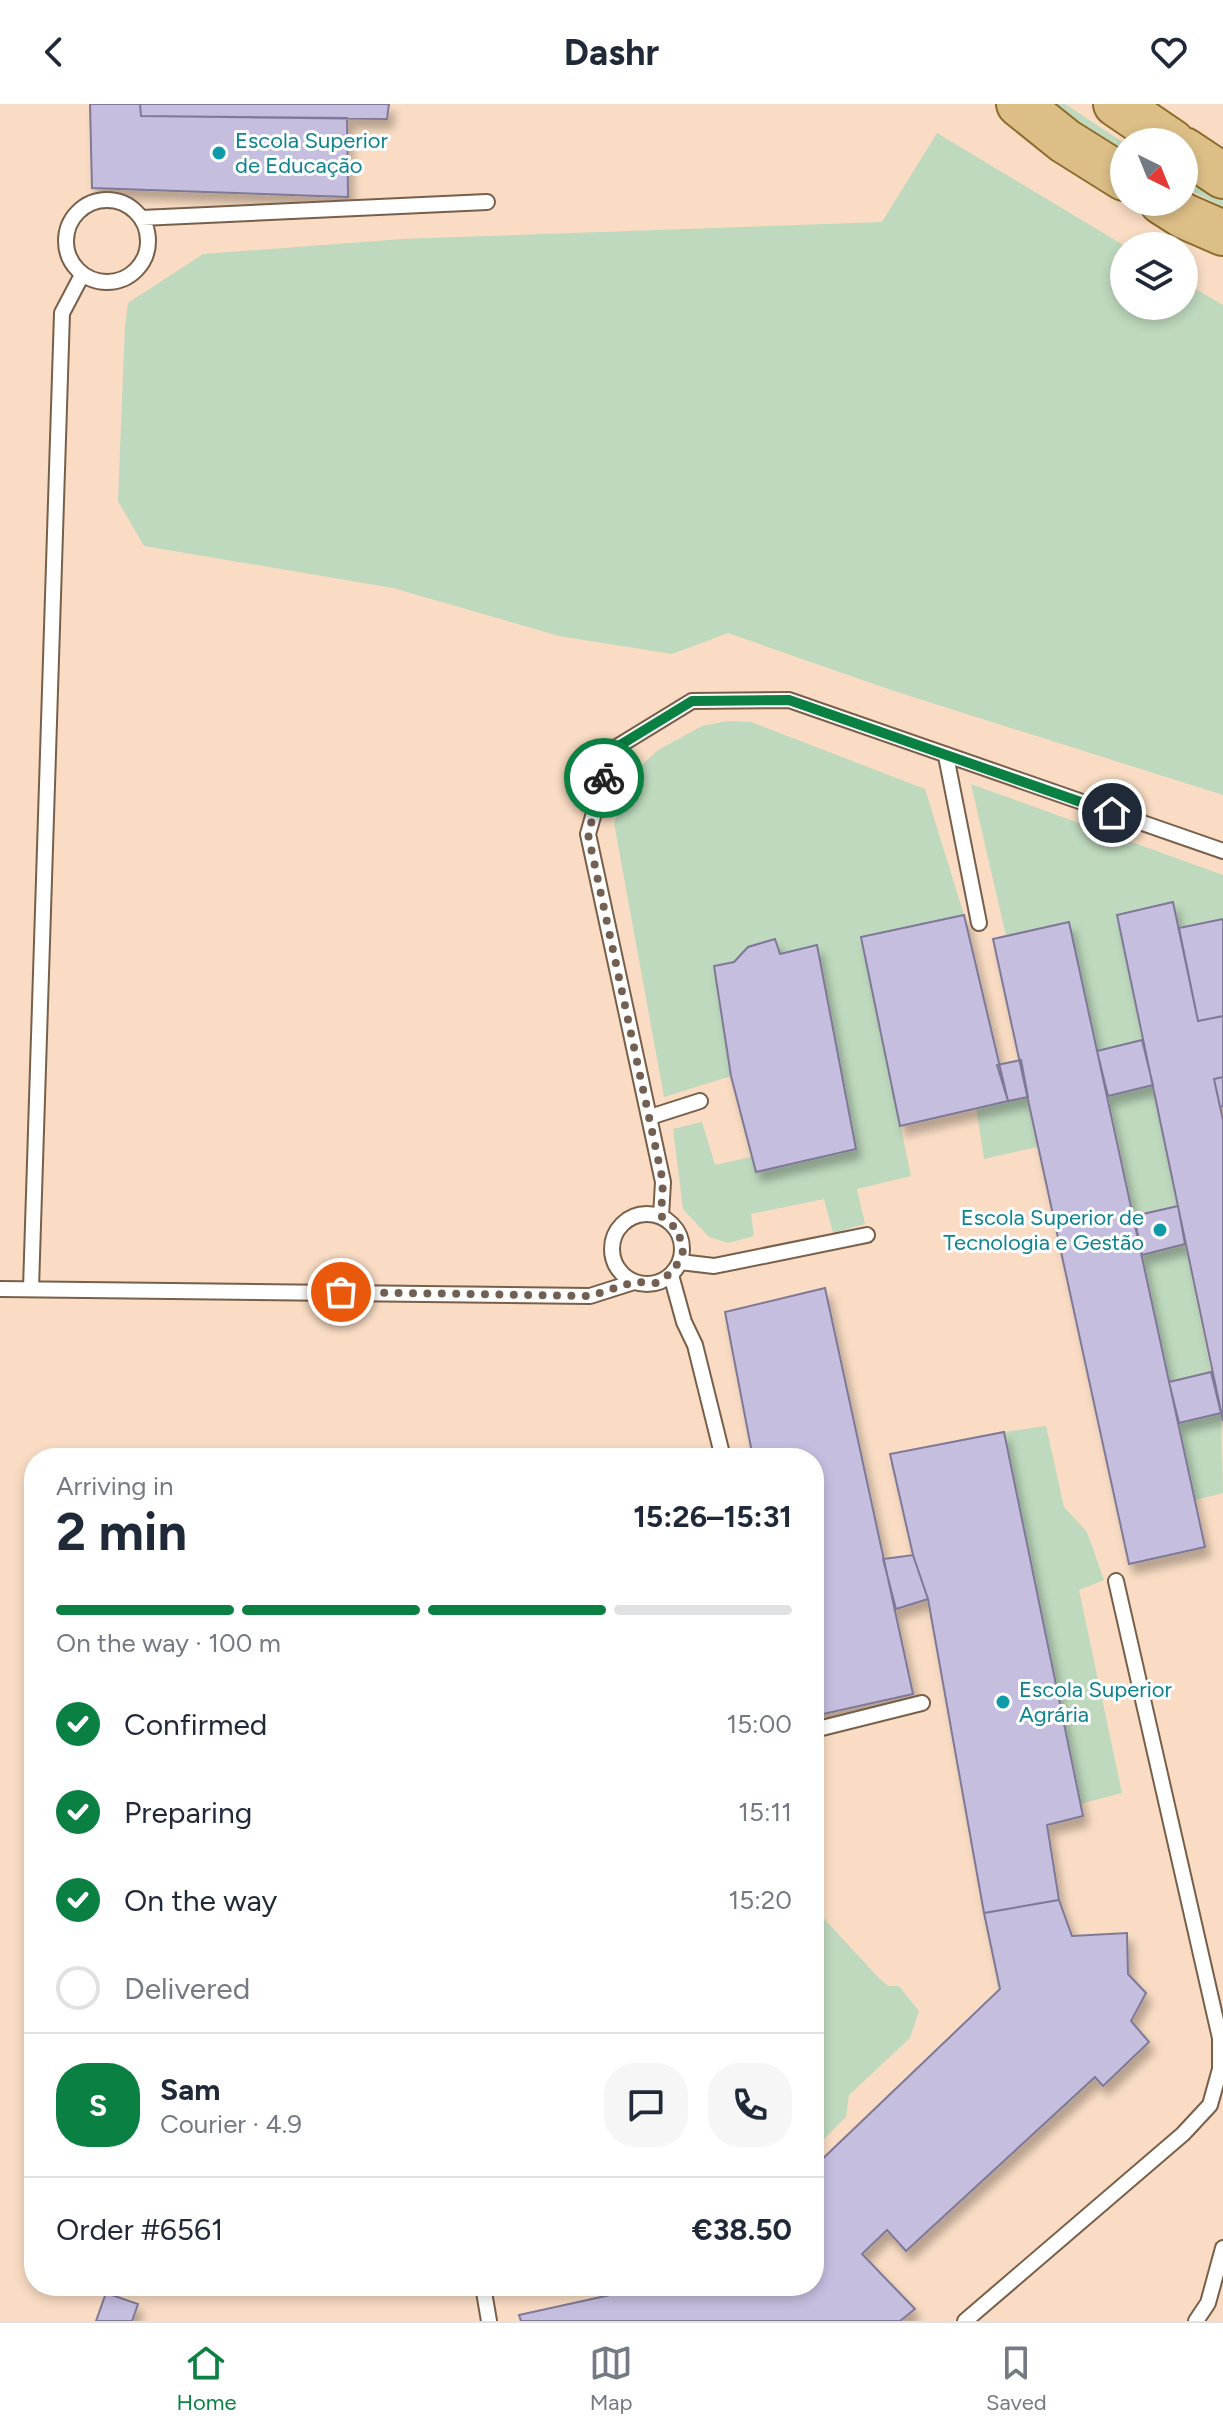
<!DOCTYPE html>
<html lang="en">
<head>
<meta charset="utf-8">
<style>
  body { margin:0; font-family:Figtree,sans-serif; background:#f6f6f7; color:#1f2937; height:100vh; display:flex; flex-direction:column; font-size:30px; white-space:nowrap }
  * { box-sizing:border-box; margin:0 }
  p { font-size:26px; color:#747a83 }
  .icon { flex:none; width:44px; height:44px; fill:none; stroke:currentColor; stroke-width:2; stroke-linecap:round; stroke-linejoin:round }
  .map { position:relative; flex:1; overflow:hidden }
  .drawer { position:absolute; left:24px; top:1344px; width:800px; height:848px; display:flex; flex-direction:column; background:#fff; border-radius:32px; box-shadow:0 4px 12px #0003 }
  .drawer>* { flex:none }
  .needle { width:52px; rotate:137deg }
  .buttons { position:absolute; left:1110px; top:24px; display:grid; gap:16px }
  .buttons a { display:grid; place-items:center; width:88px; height:88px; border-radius:50%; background:#fff; box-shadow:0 4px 12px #0003; font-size:40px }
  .pin { position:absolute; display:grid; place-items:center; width:68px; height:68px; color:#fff; margin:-34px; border:4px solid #fff; border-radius:50%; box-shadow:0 2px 8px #0007 }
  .courier { position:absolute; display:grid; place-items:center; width:80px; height:80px; margin:-40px; border:6px solid #0b8043; border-radius:50%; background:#fff; color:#222; box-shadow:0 2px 10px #0007 }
  .headline em { font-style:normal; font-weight:700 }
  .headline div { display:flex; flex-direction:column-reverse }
  .headline { display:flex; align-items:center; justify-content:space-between; height:136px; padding:0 32px }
  h1 { font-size:52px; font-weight:700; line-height:60px }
  .bar { display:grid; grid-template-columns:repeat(4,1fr); gap:12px 8px; align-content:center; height:96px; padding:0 32px }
  .bar i { height:10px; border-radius:6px; background:#e0e1e3 }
  .bar .active { background:#0b8043 }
  .bar p { grid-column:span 4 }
  .line { display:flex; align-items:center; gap:20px; padding:0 32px; border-top:2px solid #e0e1e3 }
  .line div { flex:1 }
  .round { display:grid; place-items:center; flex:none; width:84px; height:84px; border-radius:32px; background:#f6f6f7 }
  ol { padding:0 32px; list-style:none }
  li { display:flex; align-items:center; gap:24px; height:88px }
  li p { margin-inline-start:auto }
  li .icon { padding:8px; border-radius:50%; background:#0b8043; color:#fff; stroke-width:4 }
  li:last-child { color:#747a83 }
  li i { width:44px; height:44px; border:4px solid #e0e1e3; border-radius:50% }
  header { display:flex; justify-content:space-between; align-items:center; height:104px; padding:0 32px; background:#fff; font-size:36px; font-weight:700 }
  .dock { display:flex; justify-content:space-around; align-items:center; height:112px; border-top:2px solid #e0e1e3; background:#fff; font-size:22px; color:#747a83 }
  .dock a { display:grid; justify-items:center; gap:4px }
  .dock .active { color:#0b8043 }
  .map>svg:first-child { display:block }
  .green { fill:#bed9bd }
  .building { fill:#c5bedf; stroke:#7f7997; stroke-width:2; filter:url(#shadow) }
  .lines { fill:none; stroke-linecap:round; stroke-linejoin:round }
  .service-casing { stroke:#785f49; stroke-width:18 }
  .primary-casing { stroke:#8e6b2b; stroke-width:48 }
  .service { stroke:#fff; stroke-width:14 }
  .primary { stroke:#dcbf87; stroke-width:44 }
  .done { stroke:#726052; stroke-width:8; stroke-dasharray:0 14.4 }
  .route { stroke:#0b8043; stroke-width:10 }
  .culture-dot { fill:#0f9aa8; stroke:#fff; stroke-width:3 }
  .labels { text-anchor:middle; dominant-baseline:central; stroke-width:6; stroke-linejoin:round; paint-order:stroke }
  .culture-label { font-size:22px; fill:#0d838f; stroke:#fff; text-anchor:start }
</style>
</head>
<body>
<header><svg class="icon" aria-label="back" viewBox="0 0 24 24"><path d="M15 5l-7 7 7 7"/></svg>Dashr<svg class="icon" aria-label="heart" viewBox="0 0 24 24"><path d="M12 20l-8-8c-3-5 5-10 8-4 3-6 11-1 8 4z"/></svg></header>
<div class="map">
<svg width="1223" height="2217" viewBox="0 0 1223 2217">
  <defs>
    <filter id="shadow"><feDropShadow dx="5" dy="9" stdDeviation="4" flood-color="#0004"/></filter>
  </defs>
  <rect width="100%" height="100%" fill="#f9dcc3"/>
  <path class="green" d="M1052,0H1065L1124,39V48Z
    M937,29L1125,142L1124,202H1184V178L1223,201V691L891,586L728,529L672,550L559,532L393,484L144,442L118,397L125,222L128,199L203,150L402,135L882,118Z
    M1184,74L1223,95V103L1184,83Z
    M728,617L751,618L925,685L964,811L861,833L911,1072L857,1085L865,1120L833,1129L824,1095L751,1110L754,1132L728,1139L709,1133L683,1105L673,1025L702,1018L715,1061L751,1053L756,1068L856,1044L816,841L780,850L731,972L664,993L614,719L632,670L658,646L702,622Z
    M971,680L1223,771V815L1179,824L1173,799L1117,811L1142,936L1097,947L1069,818L1006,832Z
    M1153,981L1178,1102L1134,1112L1108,992Z
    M1028,993L1037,1043L984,1055L976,1003Z
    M1185,1140L1211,1268L1169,1278L1142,1151Z
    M1221,1309L1223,1389L1195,1396L1179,1319Z
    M1046,1322L1064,1403L1087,1428L1104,1476L1079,1486L1122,1689L1080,1700L1004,1328Z
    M814,1804L877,1872L888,1882H899L919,1907L910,1934L849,1991L846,2013L814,2045Z"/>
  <path class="building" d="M90,0H140L141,12L347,14L348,93L92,84Z
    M140,0H389L387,15L141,12Z
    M1173,798L1198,917L1223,912V973L1214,975L1223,1016V1317L1117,811Z
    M964,811L1008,997L900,1022L861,833Z
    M1223,815V912L1198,917L1179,824Z
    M1069,818L1205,1443L1129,1460L993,835Z
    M775,835L780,850L817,841L856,1045L756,1068L731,972L714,862L734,858L748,843Z
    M1142,936L1153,981L1108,992L1097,947Z
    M1021,956L1028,993L1008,997L997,961Z
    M1223,973V1002L1220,1003L1214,975Z
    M1178,1102L1185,1140L1142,1151L1134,1112Z
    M825,1184L913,1590L814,1612V1354H753L725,1208Z
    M1211,1268L1221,1309L1179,1319L1169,1278Z
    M1004,1328L1083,1712L1047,1721L1059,1796L984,1809L928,1495L913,1451L890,1350Z
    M913,1451L928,1495L896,1505L883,1455Z
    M1059,1796L1072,1832L1127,1829L1128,1870L1146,1889L1131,1917L1149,1938L1103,1982L1095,1973L906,2147L887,2126L862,2150L915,2205L900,2217H521L519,2211L651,2182H814V2063L1000,1885L984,1809Z
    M106,2189L138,2200L132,2217H96Z"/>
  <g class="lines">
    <g class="service-casing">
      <path id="service" d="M66 137a41 41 0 1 1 82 0a41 41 0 1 1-82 0Z
        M141,114L487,98
        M946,652L979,819
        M650,1013L700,997
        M612 1145a35 35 0 1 1 70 0a35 35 0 1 1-70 0Z
        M661,1112L663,1078L588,730L612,646L692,597L789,596L1223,747
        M680,1158L714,1162L867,1131
        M671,1171L684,1218L695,1241L723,1354
        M31,1184L62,209L82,171L85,173
        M0,1185L590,1192L634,1178
        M814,1626L922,1599
        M483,2182L489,2217
        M965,2217L1183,2030L1210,2001L1220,1965V1934L1116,1477
        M1196,2217L1208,2199L1223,2144"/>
    </g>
    <g class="primary-casing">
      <path id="primary" d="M1019,0L1065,37L1124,74
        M1116,0L1172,38
        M1184,46L1223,72
        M1162,98L1184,112L1223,129"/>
    </g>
    <use href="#service" class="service"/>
    <use href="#primary" class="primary"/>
  </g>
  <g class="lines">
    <path class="done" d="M341,1188L590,1192L634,1178L656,1179L674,1167L683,1147L678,1126L661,1112L663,1078L588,730L604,674"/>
    <path class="route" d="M604,674L612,646L692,597L789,596L1112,709"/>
  </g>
  <g class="culture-dot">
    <circle cx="219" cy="49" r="8"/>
    <circle cx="1160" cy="1126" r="8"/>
    <circle cx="1003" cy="1598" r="8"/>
  </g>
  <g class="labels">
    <g class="culture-label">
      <text x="235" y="36">Escola Superior<tspan x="235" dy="25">de Educação</tspan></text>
      <text x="1144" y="1113" text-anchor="end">Escola Superior de<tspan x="1144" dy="25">Tecnologia e Gestão</tspan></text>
      <text x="1019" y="1585">Escola Superior<tspan x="1019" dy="25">Agrária</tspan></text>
    </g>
  </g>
</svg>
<div class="buttons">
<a><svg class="needle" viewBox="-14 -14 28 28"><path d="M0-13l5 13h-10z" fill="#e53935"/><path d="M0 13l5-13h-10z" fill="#747a83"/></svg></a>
<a><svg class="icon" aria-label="layers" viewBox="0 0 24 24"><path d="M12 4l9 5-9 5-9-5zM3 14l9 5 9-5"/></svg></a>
</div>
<div class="pin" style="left:341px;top:1188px;background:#ea580c"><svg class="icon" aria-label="bag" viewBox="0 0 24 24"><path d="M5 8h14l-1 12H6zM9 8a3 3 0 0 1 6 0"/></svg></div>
<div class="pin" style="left:1112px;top:709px;background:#1f2937"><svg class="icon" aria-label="home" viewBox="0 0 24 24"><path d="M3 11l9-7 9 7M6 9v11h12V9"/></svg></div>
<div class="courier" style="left:604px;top:674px"><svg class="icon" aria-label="bike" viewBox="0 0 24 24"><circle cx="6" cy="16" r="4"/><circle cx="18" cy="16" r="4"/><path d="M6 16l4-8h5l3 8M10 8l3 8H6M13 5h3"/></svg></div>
<section class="drawer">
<div class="headline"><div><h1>2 min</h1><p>Arriving in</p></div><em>15:26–15:31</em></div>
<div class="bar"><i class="active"></i><i class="active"></i><i class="active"></i><i></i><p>On the way · 100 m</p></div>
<ol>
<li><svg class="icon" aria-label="check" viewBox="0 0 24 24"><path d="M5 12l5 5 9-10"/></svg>Confirmed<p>15:00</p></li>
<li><svg class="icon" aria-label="check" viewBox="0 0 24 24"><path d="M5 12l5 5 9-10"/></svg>Preparing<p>15:11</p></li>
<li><svg class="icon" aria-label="check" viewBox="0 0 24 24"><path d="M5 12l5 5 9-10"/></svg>On the way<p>15:20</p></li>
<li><i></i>Delivered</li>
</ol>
<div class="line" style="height:144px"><b class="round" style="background:#0b8043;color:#fff">S</b><div><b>Sam</b><p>Courier · 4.9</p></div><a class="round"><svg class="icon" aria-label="chat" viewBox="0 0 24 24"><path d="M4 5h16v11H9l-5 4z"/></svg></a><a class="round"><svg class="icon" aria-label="phone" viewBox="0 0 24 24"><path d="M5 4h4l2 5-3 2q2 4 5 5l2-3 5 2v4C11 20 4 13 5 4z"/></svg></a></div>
<div class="line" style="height:104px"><div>Order #6561</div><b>€38.50</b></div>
</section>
</div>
<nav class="dock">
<a class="active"><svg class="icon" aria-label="home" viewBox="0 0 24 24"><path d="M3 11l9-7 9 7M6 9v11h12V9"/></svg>Home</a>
<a><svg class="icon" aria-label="map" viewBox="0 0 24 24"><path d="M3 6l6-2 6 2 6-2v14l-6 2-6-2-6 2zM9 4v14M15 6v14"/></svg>Map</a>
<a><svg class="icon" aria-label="saved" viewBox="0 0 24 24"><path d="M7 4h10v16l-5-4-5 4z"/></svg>Saved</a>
</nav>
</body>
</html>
